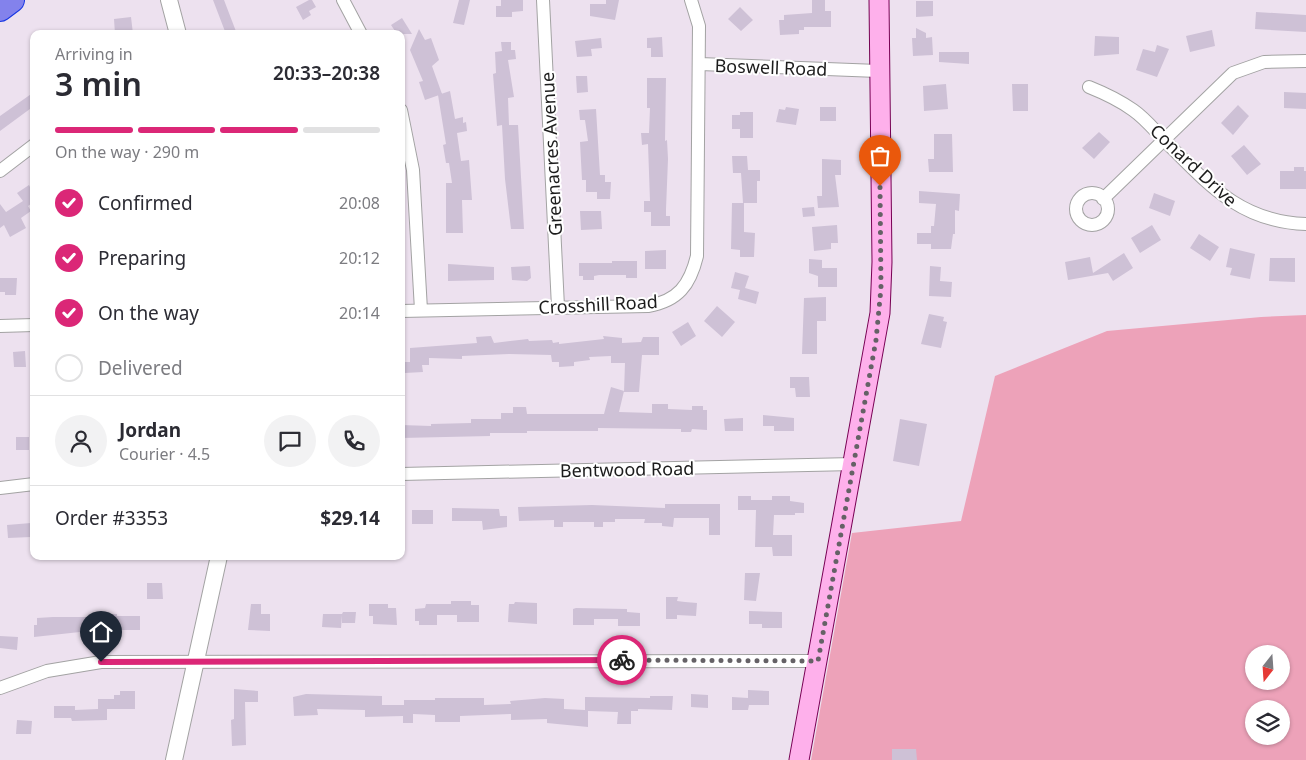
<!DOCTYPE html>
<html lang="en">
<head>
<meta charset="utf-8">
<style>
  body { margin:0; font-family:"Noto Sans",sans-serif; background:#f2f2f3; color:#2b2b33; height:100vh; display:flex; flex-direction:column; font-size:19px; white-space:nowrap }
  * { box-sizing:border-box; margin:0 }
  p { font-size:16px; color:#7c7c81 }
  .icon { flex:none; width:28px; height:28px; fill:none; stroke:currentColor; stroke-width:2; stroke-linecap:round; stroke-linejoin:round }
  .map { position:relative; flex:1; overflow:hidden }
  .drawer { position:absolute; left:30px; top:30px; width:375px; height:530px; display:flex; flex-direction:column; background:#fff; border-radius:10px; box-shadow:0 1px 4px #0004 }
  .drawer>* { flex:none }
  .needle { width:32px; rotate:197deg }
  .buttons { position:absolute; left:1245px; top:645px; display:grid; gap:10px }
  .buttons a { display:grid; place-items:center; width:45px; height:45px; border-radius:50%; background:#fff; box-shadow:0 1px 4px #0004; font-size:25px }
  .pin { position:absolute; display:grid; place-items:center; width:42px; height:42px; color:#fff; margin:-51px -21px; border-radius:50% 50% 50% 0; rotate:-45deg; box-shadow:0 0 5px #0007 }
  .pin .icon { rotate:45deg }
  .courier { position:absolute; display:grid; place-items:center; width:50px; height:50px; margin:-25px; border:4px solid #db2777; border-radius:50%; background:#fff; color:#222; box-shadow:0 1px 6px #0007 }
  .headline em { font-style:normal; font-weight:600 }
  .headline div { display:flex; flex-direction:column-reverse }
  .headline { display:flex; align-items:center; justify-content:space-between; height:85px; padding:0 25px }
  h1 { font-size:32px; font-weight:600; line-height:38px }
  .bar { display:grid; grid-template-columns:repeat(4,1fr); gap:8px 5px; align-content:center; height:60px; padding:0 25px }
  .bar i { height:6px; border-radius:4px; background:#e1e1e2 }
  .bar .active { background:#db2777 }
  .bar p { grid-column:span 4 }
  .line { display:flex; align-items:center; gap:12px; padding:0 25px; border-top:1px solid #e1e1e2 }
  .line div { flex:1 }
  .round { display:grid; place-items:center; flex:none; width:52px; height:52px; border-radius:26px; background:#f2f2f3 }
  ol { padding:0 25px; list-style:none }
  li { display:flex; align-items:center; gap:15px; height:55px }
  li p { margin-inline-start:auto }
  li .icon { padding:5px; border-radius:50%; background:#db2777; color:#fff; stroke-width:4 }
  li:last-child { color:#7c7c81 }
  li i { width:28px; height:28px; border:2px solid #e1e1e2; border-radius:50% }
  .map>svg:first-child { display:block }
  .grass { fill:#eda2b9; fill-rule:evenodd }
  .building { fill:#cec1d6 }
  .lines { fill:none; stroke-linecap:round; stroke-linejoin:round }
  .minor-casing { stroke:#a3a3a3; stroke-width:14 }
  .tertiary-casing { stroke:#a3a3a3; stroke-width:18 }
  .secondary-casing { stroke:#770053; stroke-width:21 }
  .motorway-casing { stroke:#1736e3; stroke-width:26 }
  .minor { stroke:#fff; stroke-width:12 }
  .tertiary { stroke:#fff; stroke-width:16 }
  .secondary { stroke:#feb0eb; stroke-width:19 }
  .motorway { stroke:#8382ec; stroke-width:24 }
  .done { stroke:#656166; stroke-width:5; stroke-dasharray:0 9 }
  .route { stroke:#db2777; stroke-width:6 }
  .labels { text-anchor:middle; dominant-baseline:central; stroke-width:4; stroke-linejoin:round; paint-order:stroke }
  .street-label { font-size:18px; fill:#1c1c1c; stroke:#fff }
</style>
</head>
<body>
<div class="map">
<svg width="1306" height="760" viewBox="0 0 1306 760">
  <rect width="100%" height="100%" fill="#ede1ef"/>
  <path class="grass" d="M1306,315V760H811L852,533L961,521L995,376L1107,331L1261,317ZM1254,654H1281V681H1254ZM1254,709H1281V736H1254Z"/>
  <path class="building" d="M213,0H224L237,34H226Z
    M309,0H312L316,7L309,11L311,15L303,20L296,7Z
    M459,0H470L464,25L453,23Z
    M501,0H523V11L512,12V17H496V6H501Z
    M606,0H619L615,20L590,16V4H606Z
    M812,0H825V11H831V27H804V30H799V34L780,35L779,20H784V15L812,13Z
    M916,1H933V16L916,17Z
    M740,7L753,20L741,31L728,19Z
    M1256,12L1306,15V32L1255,29Z
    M131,17L133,34H115L114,19Z
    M402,18L412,34H397L391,25Z
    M916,28L926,33V38L932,37L933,55L913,56L912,38H916Z
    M419,29L425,40L431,38L439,60L432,66L442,94L425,100L419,82L423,81L410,50Z
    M1212,30L1215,46L1190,52L1186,36Z
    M1095,36L1119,37V54L1094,56Z
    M662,37L663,57H651V48H647V38Z
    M601,38L602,48L591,49L592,56L577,57L575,41Z
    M501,42H511V50H515L516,59L508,60L514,97L508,98L509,125H505H518L524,229H511L505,179L502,125L497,126L493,74L496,73L495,52L502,51Z
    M1157,45L1169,49L1157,77L1136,70L1143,49L1155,52Z
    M939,52H969V64L939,62Z
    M576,76H587L588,92L577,93Z
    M647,78H666L665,141L667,140L668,159L666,209V216H670V226H651V212H644V201H650L648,144L642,145L641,133H649L650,108H647Z
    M946,84L948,109L924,111L923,86Z
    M1012,84H1028V111H1013Z
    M450,91L455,119L463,117V123L466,122L467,131L457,133L461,161L469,160L472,200H462L463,233H446V183H452L449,163H446L443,145L446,144L438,95Z
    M34,92V106L0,131V116Z
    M1284,92L1306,93V109L1284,108Z
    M1238,105L1249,116L1233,135L1221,123Z
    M786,107L799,109L796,125L776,122L779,109L785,110Z
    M820,107H836V121H820Z
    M596,109L600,175H605V182H611L610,199H597V192H586V180H582L580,142L588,141L585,120H580L579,110Z
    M740,112H753V138H740V129H732V115H740Z
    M1099,132L1110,142L1094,159L1082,148Z
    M934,134H952L953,172H929L928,159H934Z
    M1244,145L1261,164L1247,175L1231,156Z
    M732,156H747L748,170H760V181H757V203H744V232L755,233L754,257H740V250L731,249L732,203H743L741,173H733Z
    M822,159L841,160V175H835L839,207L818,208L817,196H822Z
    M1294,167H1304V171H1306V189H1280V171H1294Z
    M29,185L30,187L34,185V202L28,206L31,211L21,218L26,228L10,237L4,225L0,228V204L6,212L23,201L17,193Z
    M919,191L960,194L959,211L955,210V234H953L951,249H931V244H917V233H931V226H934L936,204L919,203Z
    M1154,193L1175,201L1170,216L1149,208Z
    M814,207L815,216L803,217L802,208Z
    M580,211H601L602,229L581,230Z
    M837,225L838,243H831V249L814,251L812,227Z
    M1152,225L1161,240L1140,253L1131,238Z
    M1199,234L1219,247L1210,261L1190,248Z
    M1230,248L1255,254L1250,279L1230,275L1232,268L1226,267Z
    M666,250V269H645V251Z
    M1124,253L1133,268L1113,281L1108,273L1068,280L1065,262L1090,257L1093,273Z
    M1270,258H1295V282L1269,281Z
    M809,259L822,260V268H837V287H818V276L809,273Z
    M612,261H637V278H626V275H599L594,276V280H583V276H579V263H612Z
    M448,264L494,267V280L448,281Z
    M530,266L531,278L527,281L512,280L511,267Z
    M930,266L941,267L940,281L952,282L951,297L929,296Z
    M735,272L749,276L745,288L759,292L756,304L738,299L740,290L731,288Z
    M0,278H17L16,295H5V292H0Z
    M826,297V321H817V354H802L804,298Z
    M717,306L735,322L722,337L704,321Z
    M929,314L944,317L943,321L947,322L941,348L921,344Z
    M688,322L696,336L681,346L672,332Z
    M491,336L494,343L528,339L529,341L552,340L553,343L559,342V344L604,339L603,336L622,338V343L641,342L643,337H659V355H642L639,392H624L625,363H611V356L589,357L590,360L574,362V366L559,367V362H552L551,355L509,354L462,356V359L429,358V365H422L423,372L405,373V362H410V348L477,343L476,337Z
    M25,351L26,367H14L13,352Z
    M790,377H809L810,397H796L795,388H790Z
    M611,387L624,391L619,412L652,413V404H668V409L692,410V406H703V410H707V430L692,429L691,432H681V429L598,428V431H527V433H490V436L401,438V425L431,426V424L471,423V419H501V413H513V407H526L527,414H604Z
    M763,415L794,418V431H774V426H763Z
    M743,418V431H725L724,419Z
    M900,419L927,424L919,466L893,461Z
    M16,437H29V450H16Z
    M738,496H751V500H772V496H790V501L804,503V513H795V515H774L773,535H792V556H773L772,547H755L756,510H738Z
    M665,504H720V535H709V518H674L673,527L662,526V523H644L645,519H615V522H603V527H594V522H563V527H554V520L519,521L518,507L592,505L665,508Z
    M452,508L499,509L500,516H507V527L483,530L482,521H452Z
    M412,510H433V524H412Z
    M31,523V537L8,538L7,525Z
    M745,573H760L756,601L744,600Z
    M147,583H162L163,599H147Z
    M666,597H678L677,601L685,602L697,603L696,616L677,615V619H666Z
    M451,601H471V605H479V622H457V615H437V625H419V621H415V609L425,608L426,604H451Z
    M515,602L537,603V624L508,622L509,604H514Z
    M251,604H261V614H270V631L248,630Z
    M369,604H388V608H396L397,625L373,624V616H369Z
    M576,608L627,609V612L640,613V626H618V619H594V625H573V609Z
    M749,611L782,612V628H762V624H749Z
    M343,612H356L355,623H342V615L341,628L322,627L323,614H342Z
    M105,614H117V624H105Z
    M117,616H140V630H117Z
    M53,617H88L89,631L34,637V625H37V618Z
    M0,636L18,637L17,650L0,648Z
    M234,689L258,691V702H245L246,745L232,746L231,720L234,719Z
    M748,690L769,691V705H749L748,710H732V697L748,698Z
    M120,691H135V709H107V720L72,721L71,718H54V706H75V710L98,709V699H114V695H120Z
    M306,694L382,696V705H404V700H435V698H484V705L511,704L510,701L545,698L564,699V709L585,710V697L650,698V696H673L672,710L638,709V711H631V724H617L618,712L588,711V727L547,723V719L511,720V714L460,716V722H435V715L413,714V723H403V716L365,717V710L317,709L318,715L294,716L293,697Z
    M691,694L708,695V708L691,707Z
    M17,720L32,721L31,734H16Z
    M892,749H916L917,760H892Z"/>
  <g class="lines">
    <g class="minor-casing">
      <path id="minor" d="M343,0L361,34
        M543,0L558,307
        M700,64L878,71
        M1089,87C1104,93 1119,100 1133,110C1146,119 1155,131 1166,142C1209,185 1241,222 1306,224
        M401,110L413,170L421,310
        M0,171L34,145
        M1076 209a16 16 0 1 1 32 0a16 16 0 1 1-32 0Z
        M1103,199L1233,73L1264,62L1306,61
        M401,311L648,306C678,301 690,285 697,256L699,26L691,0
        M0,326L34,325
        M401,474L854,464
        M0,488L34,484
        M0,688L47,671L101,662L818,661"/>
    </g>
    <g class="tertiary-casing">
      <path id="tertiary" d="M169,0L178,34
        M174,760L219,556"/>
    </g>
    <g class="secondary-casing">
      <path id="secondary" d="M799,760L880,313L882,262L879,0"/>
    </g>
    <g class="motorway-casing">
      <path id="motorway" d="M0,9L12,0"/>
    </g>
    <use href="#minor" class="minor"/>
    <use href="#tertiary" class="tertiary"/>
    <use href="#secondary" class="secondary"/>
    <use href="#motorway" class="motorway"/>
  </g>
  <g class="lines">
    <path class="done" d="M622,660L818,661L876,340L881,288L880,186"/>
    <path class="route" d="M101,662L622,660"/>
  </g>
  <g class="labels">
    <g class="street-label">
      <text transform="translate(771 67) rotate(2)">Boswell Road</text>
      <text transform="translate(551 154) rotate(-93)">Greenacres Avenue</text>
      <text transform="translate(1194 165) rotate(43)">Conard Drive</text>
      <text transform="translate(598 304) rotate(-3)">Crosshill Road</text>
      <text transform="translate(627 469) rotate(-1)">Bentwood Road</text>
    </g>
  </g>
</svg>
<div class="buttons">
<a><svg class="needle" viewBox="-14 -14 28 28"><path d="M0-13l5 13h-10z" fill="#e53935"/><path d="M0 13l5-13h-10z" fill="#7c7c81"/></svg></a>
<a><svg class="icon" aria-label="layers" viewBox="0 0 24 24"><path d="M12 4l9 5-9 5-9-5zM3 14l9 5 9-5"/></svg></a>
</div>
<div class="pin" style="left:880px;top:186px;background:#ea580c"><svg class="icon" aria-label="bag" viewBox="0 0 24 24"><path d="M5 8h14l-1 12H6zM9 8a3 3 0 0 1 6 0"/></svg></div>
<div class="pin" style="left:101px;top:662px;background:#1f2937"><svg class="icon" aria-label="home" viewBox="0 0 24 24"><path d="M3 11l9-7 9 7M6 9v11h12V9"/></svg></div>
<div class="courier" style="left:622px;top:660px"><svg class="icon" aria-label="bike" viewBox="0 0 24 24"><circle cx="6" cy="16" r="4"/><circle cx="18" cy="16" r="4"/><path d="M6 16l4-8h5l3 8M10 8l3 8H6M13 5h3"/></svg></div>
<section class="drawer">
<div class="headline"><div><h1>3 min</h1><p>Arriving in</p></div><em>20:33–20:38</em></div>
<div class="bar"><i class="active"></i><i class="active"></i><i class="active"></i><i></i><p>On the way · 290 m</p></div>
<ol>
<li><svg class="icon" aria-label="check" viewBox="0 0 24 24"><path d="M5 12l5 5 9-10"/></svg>Confirmed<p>20:08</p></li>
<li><svg class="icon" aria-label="check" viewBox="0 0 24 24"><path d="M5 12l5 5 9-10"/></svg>Preparing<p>20:12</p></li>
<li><svg class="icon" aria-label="check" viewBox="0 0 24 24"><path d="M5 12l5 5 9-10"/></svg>On the way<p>20:14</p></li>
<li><i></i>Delivered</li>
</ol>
<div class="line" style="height:90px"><a class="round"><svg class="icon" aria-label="person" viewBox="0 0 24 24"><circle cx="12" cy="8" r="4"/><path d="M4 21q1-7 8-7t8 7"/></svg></a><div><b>Jordan</b><p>Courier · 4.5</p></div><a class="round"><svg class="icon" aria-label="chat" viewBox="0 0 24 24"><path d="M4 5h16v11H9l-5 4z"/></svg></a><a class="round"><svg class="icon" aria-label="phone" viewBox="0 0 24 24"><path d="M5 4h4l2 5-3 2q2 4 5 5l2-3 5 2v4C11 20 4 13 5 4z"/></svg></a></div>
<div class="line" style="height:65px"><div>Order #3353</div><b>$29.14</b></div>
</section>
</div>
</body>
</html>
